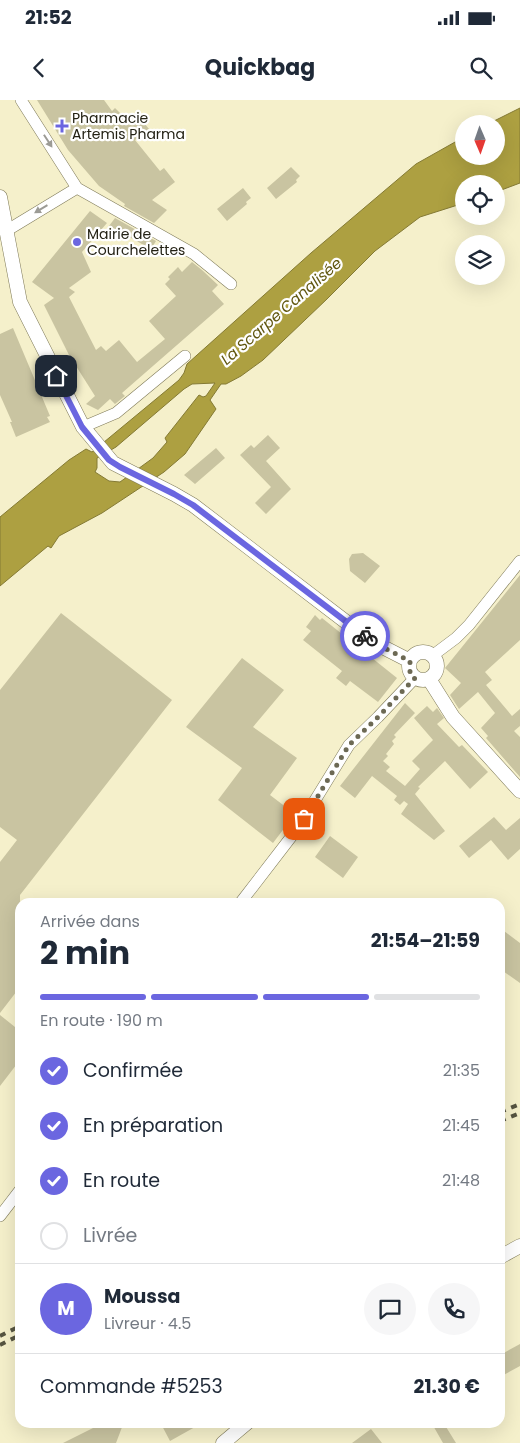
<!DOCTYPE html>
<html lang="fr">
<head>
<meta charset="utf-8">
<style>
  body { margin:0; font-family:Poppins,sans-serif; background:#f6f6f7; color:#1f2937; height:100vh; display:flex; flex-direction:column; font-size:19px; white-space:nowrap }
  * { box-sizing:border-box; margin:0 }
  p { font-size:16px; color:#747a83 }
  .icon { flex:none; width:28px; height:28px; fill:none; stroke:currentColor; stroke-width:2; stroke-linecap:round; stroke-linejoin:round }
  .map { position:relative; flex:1; overflow:hidden }
  .details { position:absolute; left:15px; top:798px; width:490px; height:530px; display:flex; flex-direction:column; background:#fff; border-radius:15px; box-shadow:0 5px 20px #0002 }
  .details>* { flex:none }
  .needle { width:32px; rotate:178deg }
  .controls { position:absolute; left:455px; top:15px; display:grid; gap:10px }
  .controls a { display:grid; place-items:center; width:50px; height:50px; border-radius:50%; background:#fff; box-shadow:0 5px 20px #0002; font-size:25px }
  .pin { position:absolute; display:grid; place-items:center; width:42px; height:42px; color:#fff; margin:-21px; border-radius:10px; box-shadow:0 2px 8px #0006 }
  .courier { position:absolute; display:grid; place-items:center; width:50px; height:50px; margin:-25px; border:4px solid #6b66e0; border-radius:50%; background:#fff; color:#222; box-shadow:0 1px 6px #0007 }
  .summary em { font-style:normal; font-weight:700 }
  .summary div { display:flex; flex-direction:column-reverse }
  .summary { display:flex; align-items:center; justify-content:space-between; height:85px; padding:0 25px }
  h1 { font-size:32px; font-weight:700; line-height:38px }
  .bar { display:grid; grid-template-columns:repeat(4,1fr); gap:8px 5px; align-content:center; height:60px; padding:0 25px }
  .bar i { height:6px; border-radius:4px; background:#e0e1e3 }
  .bar .selected { background:#6b66e0 }
  .bar p { grid-column:span 4 }
  .line { display:flex; align-items:center; gap:12px; padding:0 25px; border-top:1px solid #e0e1e3 }
  .line div { flex:1 }
  .round { display:grid; place-items:center; flex:none; width:52px; height:52px; border-radius:26px; background:#f6f6f7 }
  ol { padding:0 25px; list-style:none }
  li { display:flex; align-items:center; gap:15px; height:55px }
  li p { margin-inline-start:auto }
  li .icon { padding:5px; border-radius:50%; background:#6b66e0; color:#fff; stroke-width:4 }
  li:last-child { color:#747a83 }
  li i { width:28px; height:28px; border:2px solid #e0e1e3; border-radius:50% }
  .status { display:flex; justify-content:space-between; align-items:center; height:35px; padding:0 25px; background:#fff; direction:ltr }
  .status svg { height:14px; fill:currentColor }
  header { display:flex; justify-content:space-between; align-items:center; height:65px; padding:0 25px; background:#fff; font-size:22px; font-weight:700 }
  .map>svg:first-child { display:block }
  .water { fill:#ada041; stroke:#847a34; fill-rule:evenodd }
  .building { fill:#c9c4a1 }
  .lines { fill:none; stroke-linecap:round; stroke-linejoin:round }
  .minor-casing { stroke:#7f7a59; stroke-width:12 }
  .tertiary-casing { stroke:#7f7a59; stroke-width:15 }
  .minor { stroke:#fff; stroke-width:11 }
  .tertiary { stroke:#fff; stroke-width:14 }
  .rail { stroke:#565441; stroke-width:4; stroke-dasharray:6 6; stroke-linecap:butt }
  .oneway { fill:#9c9b95 }
  .done { stroke:#6c6954; stroke-width:5; stroke-dasharray:0 9 }
  .route { stroke:#6b66e0; stroke-width:6 }
  .poi-dot { fill:#6b66e0; stroke:#fff; stroke-width:2 }
  .labels { text-anchor:middle; dominant-baseline:central; stroke-width:4.5; stroke-linejoin:round; paint-order:stroke }
  .poi-label { font-size:14px; fill:#232114; stroke:#fff; text-anchor:start }
  .water-label { font-size:15px; font-style:italic; fill:#61570f; stroke:#fff }
</style>
</head>
<body>
<div class="status"><b>21:52</b><svg viewBox="0 0 49 12"><path d="M0 12V9h3v3zM5 12V6h3v6zM10 12V3h3v9zM15 12V0h3v12zM26 1h20v11H26zM47 4h2v5h-2z"/></svg></div>
<header><svg class="icon" aria-label="back" viewBox="0 0 24 24"><path d="M15 5l-7 7 7 7"/></svg>Quickbag<svg class="icon" aria-label="search" viewBox="0 0 24 24"><circle cx="10" cy="10" r="6"/><path d="M15 15l6 6"/></svg></header>
<div class="map">
<svg width="520" height="1343" viewBox="0 0 520 1343">
  <rect width="100%" height="100%" fill="#f5f0cb"/>
  <path class="water" d="M520,8V83L496,92V84H464V103L420,117L375,151L327,199L263,260L241,276L226,284H221L210,300L216,309L185,354L164,372L102,413L59,436L51,448L48,446L0,486V417L69,360L86,349L92,352L179,280L184,273L187,264L311,153L416,64L464,37V56H496V24H488ZM215,283L206,296L203,297L199,295L165,338L167,342L153,358L120,382L109,381L95,372L97,368V358L116,347L184,289L192,284Z"/>
  <path class="building" d="M37,0H104L112,11L115,8L132,25L140,18L149,29L135,40L160,71L164,68L175,82L152,100L167,110L154,123L124,106L125,104L99,86L68,50Z
    M291,67L300,76L296,80L297,82L276,99L267,88Z
    M243,88L251,98L246,102L247,104L227,121L217,109Z
    M90,111L107,123L82,152L91,172L69,188L75,192L69,197L96,250L101,246L106,251L119,240L137,262L165,239L149,221L176,196L165,184L170,179L168,177L178,167L182,172L192,162L202,170L218,185L212,191L224,204L122,293L125,296L115,304L110,299L98,310L86,304L95,296L69,255L44,205L54,198L32,182Z
    M115,118L156,141L151,149L109,126Z
    M13,228L50,316L47,317L50,322L16,337L10,322H12L0,295V234Z
    M268,335L280,348L266,361L291,389L266,414L255,403L271,387L240,355L251,345L254,348Z
    M216,348L225,358L195,384L184,375Z
    M363,453L380,466L365,483L350,471L349,459L352,454Z
    M520,475V540L485,572L492,580L486,585L512,616L520,609V626L514,631L520,637V677L486,638L488,636L481,628L495,613L478,592L459,609L450,595L461,583L445,568Z
    M61,513L172,600L20,795V887L0,913V762L17,740L0,727V590Z
    M315,515L320,520L322,518L397,578L378,602L350,581L346,586L336,578L342,571L303,540L311,531L306,527Z
    M242,558L284,590L253,627L297,658L270,695L295,714L273,743L218,700L242,668L186,627Z
    M405,603L415,613L394,635L396,637L392,641L394,644L386,654L388,656L383,661L390,667L386,671L405,686L420,669L412,661L433,640L414,618L427,606L433,612L437,608L444,618L437,624L459,647L462,645L488,672L470,689L445,661L418,687L420,688L415,694L445,731L434,740L401,714L408,704L404,701L400,705L394,700L397,696L372,676L355,698L340,686Z
    M494,717L506,730L520,718V749L508,760L491,740L469,758L459,746Z
    M330,736L358,757L343,778L315,757Z
    M500,828L520,843V883L500,869Z
    M0,915L20,931V960L0,986Z
    M520,1244V1266L500,1277V1255Z
    M90,1322H124L116,1343H63L93,1328Z
    M160,1322H204L170,1341Z
    M431,1322H443L456,1343H443Z
    M371,1329L382,1343H352Z"/>
  <g class="lines">
    <g class="minor-casing">
      <path id="minor" d="M21,0L77,88L194,154L231,184
        M6,131L77,88
        M83,327L116,313L185,256
        M432,556L456,538L469,525L520,461
        M241,802L298,728L349,645L378,617L415,578
        M0,1116L20,1090"/>
    </g>
    <g class="tertiary-casing">
      <path id="tertiary" d="M0,97L20,202L83,327L113,363L174,394L193,405L371,541L410,561
        M409 566a14 14 0 1 1 28 0a14 14 0 1 1-28 0Z
        M429,579L453,617L520,691
        M500,1157L520,1146
        M223,1343L248,1322"/>
    </g>
    <use href="#minor" class="minor"/>
    <use href="#tertiary" class="tertiary"/>
    <path class="rail" d="M500,1012L520,1004
      M500,1021L520,1013
      M0,1236L20,1226
      M0,1245L20,1235"/>
  </g>
  <defs><path id="oneway-solid" d="M-6-.8H1V-3.2L6.5 0L1 3.2V.8H-6Z" transform="scale(1.25)"/></defs>
  <g class="oneway">
    <use href="#oneway-solid" transform="translate(48 41) rotate(57)"/>
    <use href="#oneway-solid" transform="translate(41 109) rotate(149)"/>
  </g>
  <g class="lines">
    <path class="done" d="M304,719L349,645L378,617L415,578L410,572V561L386,549L365,536"/>
    <path class="route" d="M56,276L82,327L109,360L120,367L174,394L193,405L365,536"/>
  </g>
  <g class="poi-dot">
    <path d="M59.5 18.5h5v5h5v5h-5v5h-5v-5h-5v-5h5z"/>
    <circle cx="77" cy="142" r="5"/>
  </g>
  <g class="labels">
    <g class="poi-label">
      <text x="72" y="18">Pharmacie<tspan x="72" dy="16">Artemis Pharma</tspan></text>
      <text x="87" y="134">Mairie de<tspan x="87" dy="16">Courchelettes</tspan></text>
    </g>
    <g class="water-label">
      <text transform="translate(281 211) rotate(-41)">La Scarpe Canalisée</text>
    </g>
  </g>
</svg>
<div class="controls">
<a><svg class="needle" viewBox="-14 -14 28 28"><path d="M0-13l5 13h-10z" fill="#e53935"/><path d="M0 13l5-13h-10z" fill="#747a83"/></svg></a>
<a><svg class="icon" aria-label="locate" viewBox="0 0 24 24"><circle cx="12" cy="12" r="6"/><path d="M12 2v4M12 18v4M2 12h4M18 12h4"/></svg></a>
<a><svg class="icon" aria-label="layers" viewBox="0 0 24 24"><path d="M12 4l9 5-9 5-9-5zM3 14l9 5 9-5"/></svg></a>
</div>
<div class="pin" style="left:304px;top:719px;background:#ea580c"><svg class="icon" aria-label="bag" viewBox="0 0 24 24"><path d="M5 8h14l-1 12H6zM9 8a3 3 0 0 1 6 0"/></svg></div>
<div class="pin" style="left:56px;top:276px;background:#1f2937"><svg class="icon" aria-label="home" viewBox="0 0 24 24"><path d="M3 11l9-7 9 7M6 9v11h12V9"/></svg></div>
<div class="courier" style="left:365px;top:536px"><svg class="icon" aria-label="bike" viewBox="0 0 24 24"><circle cx="6" cy="16" r="4"/><circle cx="18" cy="16" r="4"/><path d="M6 16l4-8h5l3 8M10 8l3 8H6M13 5h3"/></svg></div>
<section class="details">
<div class="summary"><div><h1>2 min</h1><p>Arrivée dans</p></div><em>21:54–21:59</em></div>
<div class="bar"><i class="selected"></i><i class="selected"></i><i class="selected"></i><i></i><p>En route · 190 m</p></div>
<ol>
<li><svg class="icon" aria-label="check" viewBox="0 0 24 24"><path d="M5 12l5 5 9-10"/></svg>Confirmée<p>21:35</p></li>
<li><svg class="icon" aria-label="check" viewBox="0 0 24 24"><path d="M5 12l5 5 9-10"/></svg>En préparation<p>21:45</p></li>
<li><svg class="icon" aria-label="check" viewBox="0 0 24 24"><path d="M5 12l5 5 9-10"/></svg>En route<p>21:48</p></li>
<li><i></i>Livrée</li>
</ol>
<div class="line" style="height:90px"><b class="round" style="background:#6b66e0;color:#fff">M</b><div><b>Moussa</b><p>Livreur · 4.5</p></div><a class="round"><svg class="icon" aria-label="chat" viewBox="0 0 24 24"><path d="M4 5h16v11H9l-5 4z"/></svg></a><a class="round"><svg class="icon" aria-label="phone" viewBox="0 0 24 24"><path d="M5 4h4l2 5-3 2q2 4 5 5l2-3 5 2v4C11 20 4 13 5 4z"/></svg></a></div>
<div class="line" style="height:65px"><div>Commande #5253</div><b>21.30 €</b></div>
</section>
</div>
</body>
</html>
